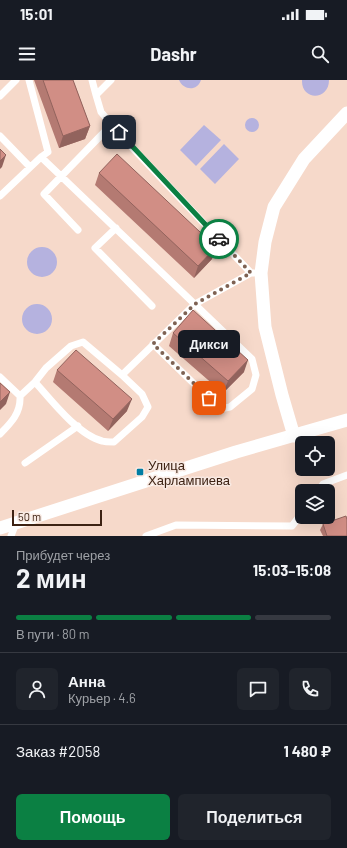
<!DOCTYPE html>
<html lang="ru">
<head>
<meta charset="utf-8">
<style>
  body { margin:0; font-family:Barlow,sans-serif; background:#20242c; color:#f1f3f6; height:100vh; display:flex; flex-direction:column; font-size:15px; white-space:nowrap }
  * { box-sizing:border-box; margin:0 }
  p { font-size:13px; color:#9ea1a6 }
  .icon { flex:none; width:22px; height:22px; fill:none; stroke:currentColor; stroke-width:2; stroke-linecap:round; stroke-linejoin:round }
  .map { position:relative; height:456px; overflow:hidden }
  .side { display:flex; flex-direction:column; background:#171b24; flex:1 }
  .side>* { flex:none }
  .tools { position:absolute; left:295px; top:356px; display:grid; gap:8px }
  .tools a { display:grid; place-items:center; width:40px; height:40px; border-radius:6px; background:#171b24; box-shadow:0 4px 16px #0002; font-size:20px }
  .scale { position:absolute; left:12px; bottom:10px; width:90px; box-sizing:border-box; padding-left:4px; border:2px solid #3d2213; border-top:0; font-size:11px; line-height:14px; white-space:nowrap; color:#3d2213; -webkit-text-stroke:3px #f8e9e2; paint-order:stroke }
  .pin { position:absolute; display:grid; place-items:center; width:34px; height:34px; color:#fff; margin:-17px; border-radius:8px; box-shadow:0 2px 6px #0006 }
  .courier { position:absolute; display:grid; place-items:center; width:40px; height:40px; margin:-20px; border:3px solid #0b8043; border-radius:50%; background:#fff; color:#222; box-shadow:0 1px 5px #0007 }
  .bubble { position:absolute; height:28px; border-radius:6px; background:#171b24; box-shadow:0 4px 16px #0002; font-size:13px; font-weight:700; line-height:28px; text-align:center }
  .overview em { font-style:normal; font-weight:700 }
  .overview div { display:flex; flex-direction:column-reverse }
  .overview { display:flex; align-items:center; justify-content:space-between; height:68px; padding:0 16px }
  h1 { font-size:26px; font-weight:700; line-height:30px }
  .bar { display:grid; grid-template-columns:repeat(4,1fr); gap:6px 4px; align-content:center; height:48px; padding:0 16px }
  .bar i { height:5px; border-radius:3px; background:#363941 }
  .bar .active { background:#0b8043 }
  .bar p { grid-column:span 4 }
  .line { display:flex; align-items:center; gap:10px; padding:0 16px; border-top:1px solid #363941 }
  .line div { flex:1 }
  .round { display:grid; place-items:center; flex:none; width:42px; height:42px; border-radius:6px; background:#20242c }
  .cta { display:flex; gap:8px; margin-top:auto; padding:8px 16px }
  .cta a { flex:1; height:46px; border-radius:6px; background:#0b8043; color:#fff; font-size:16px; font-weight:700; line-height:46px; text-align:center }
  .cta a+a { background:#20242c; color:#f1f3f6 }
  .status { display:flex; justify-content:space-between; align-items:center; height:28px; padding:0 20px; background:#171b24; direction:ltr }
  .status svg { height:11px; fill:currentColor }
  header { display:flex; justify-content:space-between; align-items:center; height:52px; padding:0 16px; background:#171b24; font-size:18px; font-weight:700 }
  .map>svg:first-child { display:block }
  .green { fill:#b5b2df }
  .lines { fill:none; stroke-linecap:round; stroke-linejoin:round }
  .lane { stroke:#fff; stroke-width:7 }
  .street { stroke:#fff; stroke-width:13 }
  .wall { fill:#b47a72 }
  .shaded-wall { fill:#92635d }
  .building { fill:#d18e85; stroke:#92635d }
  .done { stroke:#7e6253; stroke-width:4; stroke-dasharray:0 7.2 }
  .route { stroke:#0b8043; stroke-width:5 }
  .poi-dot { fill:#007da3; stroke:#f8e9e2; stroke-width:1.5 }
  .labels { text-anchor:middle; dominant-baseline:central; stroke-width:3; stroke-linejoin:round; paint-order:stroke }
  .poi-label { font-size:13px; fill:#3d2213; stroke:#f8e9e2; text-anchor:start }
</style>
</head>
<body>
<div class="status"><b>15:01</b><svg viewBox="0 0 49 12"><path d="M0 12V9h3v3zM5 12V6h3v6zM10 12V3h3v9zM15 12V0h3v12zM26 1h20v11H26zM47 4h2v5h-2z"/></svg></div>
<header><svg class="icon" aria-label="menu" viewBox="0 0 24 24"><path d="M4 6h16M4 12h16M4 18h16"/></svg>Dashr<svg class="icon" aria-label="search" viewBox="0 0 24 24"><circle cx="10" cy="10" r="6"/><path d="M15 15l6 6"/></svg></header>
<div class="map">
<svg width="347" height="456" viewBox="0 0 347 456">
  <rect width="100%" height="100%" fill="#f6d9ca"/>
  <path class="green" d="M179,0H201C197,12 183,10 179,0Z
    M302,0H329C329,21 301,21 302,0Z
    M245 45a7 7 0 1 1 14 0a7 7 0 1 1-14 0Z
    M204,45L221,60L196,86L180,70Z
    M224,64L239,79L215,104L200,89Z
    M27 182a15 15 0 1 1 30 0a15 15 0 1 1-30 0Z
    M22 239a15 15 0 1 1 30 0a15 15 0 1 1-30 0Z"/>
  <g class="lines">
    <path class="lane" d="M29,0L48,72L41,77
      M92,0L96,15
      M111,0L96,15L101,32L126,61L251,193H254
      M0,16L16,0
      M0,56L30,87
      M0,116L41,77L252,279L256,295L252,309L230,327L220,329L153,264
      M116,148L95,168L152,226
      M78,150L44,114L112,44
      M0,297L20,316
      M35,302C51,320 78,355 102,361C105,362 110,362 114,362L142,337L148,327L142,314L122,295L195,224L251,193
      M0,354C11,343 21,333 20,316L35,302L46,288L71,266L83,262L122,295
      M25,383L78,346
      M318,411L323,404L347,395
      M11,456L16,443
      M146,456L176,445L292,446L302,433"/>
    <path class="street" d="M294,356L282,315L265,247L261,193L265,162L274,127L304,79L347,33
      M0,448L236,372L347,340"/>
  </g>
  <path class="wall" d="M34,0H73L90,46L85,59L59,68Z
    M99,93L216,167L212,179L194,198L95,105Z
    M173,253L244,292L223,313L169,266Z
    M57,290L127,331L108,351L53,302Z
    M323,444L347,456H323L320,450Z"/>
  <path class="shaded-wall" d="M90,46L85,59L59,68L63,56Z
    M6,75L2,87L0,89V81Z
    M216,167L212,179L194,198L198,186Z
    M248,280L244,292L223,313L228,301Z
    M10,312L6,324L0,330V322Z
    M132,319L127,331L108,351L113,339Z"/>
  <path class="building" d="M43,0H73L90,46L63,56Z
    M0,69L6,75L0,81Z
    M117,74L216,167L198,186L99,93Z
    M193,230L248,280L228,301L173,253Z
    M76,270L132,319L113,339L57,290Z
    M0,303L10,312L0,322Z
    M346,436L347,440V456H327L323,444Z"/>
  <g class="lines">
    <path class="done" d="M209,318L153,264L195,224L251,193L219,159"/>
    <path class="route" d="M119,52L219,159"/>
  </g>
  <rect class="poi-dot" x="136" y="388" width="8" height="8" rx="2"/>
  <g class="labels">
    <g class="poi-label">
      <text x="148" y="385">Улица<tspan x="148" dy="15">Харлампиева</tspan></text>
    </g>
  </g>
</svg>
<div class="tools">
<a><svg class="icon" aria-label="locate" viewBox="0 0 24 24"><circle cx="12" cy="12" r="6"/><path d="M12 2v4M12 18v4M2 12h4M18 12h4"/></svg></a>
<a><svg class="icon" aria-label="layers" viewBox="0 0 24 24"><path d="M12 4l9 5-9 5-9-5zM3 14l9 5 9-5"/></svg></a>
</div>
<div class="scale">50 m</div>
<div class="pin" style="left:209px;top:318px;background:#ea580c"><svg class="icon" aria-label="bag" viewBox="0 0 24 24"><path d="M5 8h14l-1 12H6zM9 8a3 3 0 0 1 6 0"/></svg></div>
<div class="pin" style="left:119px;top:52px;background:#1f2937"><svg class="icon" aria-label="home" viewBox="0 0 24 24"><path d="M3 11l9-7 9 7M6 9v11h12V9"/></svg></div>
<div class="courier" style="left:219px;top:159px"><svg class="icon" aria-label="car" viewBox="0 0 24 24"><path d="M5 17H2v-5l4-1 3-4h7l3 4 3 1v5h-3M9 17h6M6 11h13"/><circle cx="7" cy="17" r="2"/><circle cx="17" cy="17" r="2"/></svg></div>
<div class="bubble" style="left:178px;top:250px;width:62px">Дикси</div>
</div>
<section class="side">
<div class="overview"><div><h1>2 мин</h1><p>Прибудет через</p></div><em>15:03–15:08</em></div>
<div class="bar"><i class="active"></i><i class="active"></i><i class="active"></i><i></i><p>В пути · 80 m</p></div>
<div class="line" style="height:72px"><a class="round"><svg class="icon" aria-label="person" viewBox="0 0 24 24"><circle cx="12" cy="8" r="4"/><path d="M4 21q1-7 8-7t8 7"/></svg></a><div><b>Анна</b><p>Курьер · 4.6</p></div><a class="round"><svg class="icon" aria-label="chat" viewBox="0 0 24 24"><path d="M4 5h16v11H9l-5 4z"/></svg></a><a class="round"><svg class="icon" aria-label="phone" viewBox="0 0 24 24"><path d="M5 4h4l2 5-3 2q2 4 5 5l2-3 5 2v4C11 20 4 13 5 4z"/></svg></a></div>
<div class="line" style="height:52px"><div>Заказ #2058</div><b>1 480 ₽</b></div>
<div class="cta"><a>Помощь</a><a>Поделиться</a></div>
</section>
</body>
</html>
